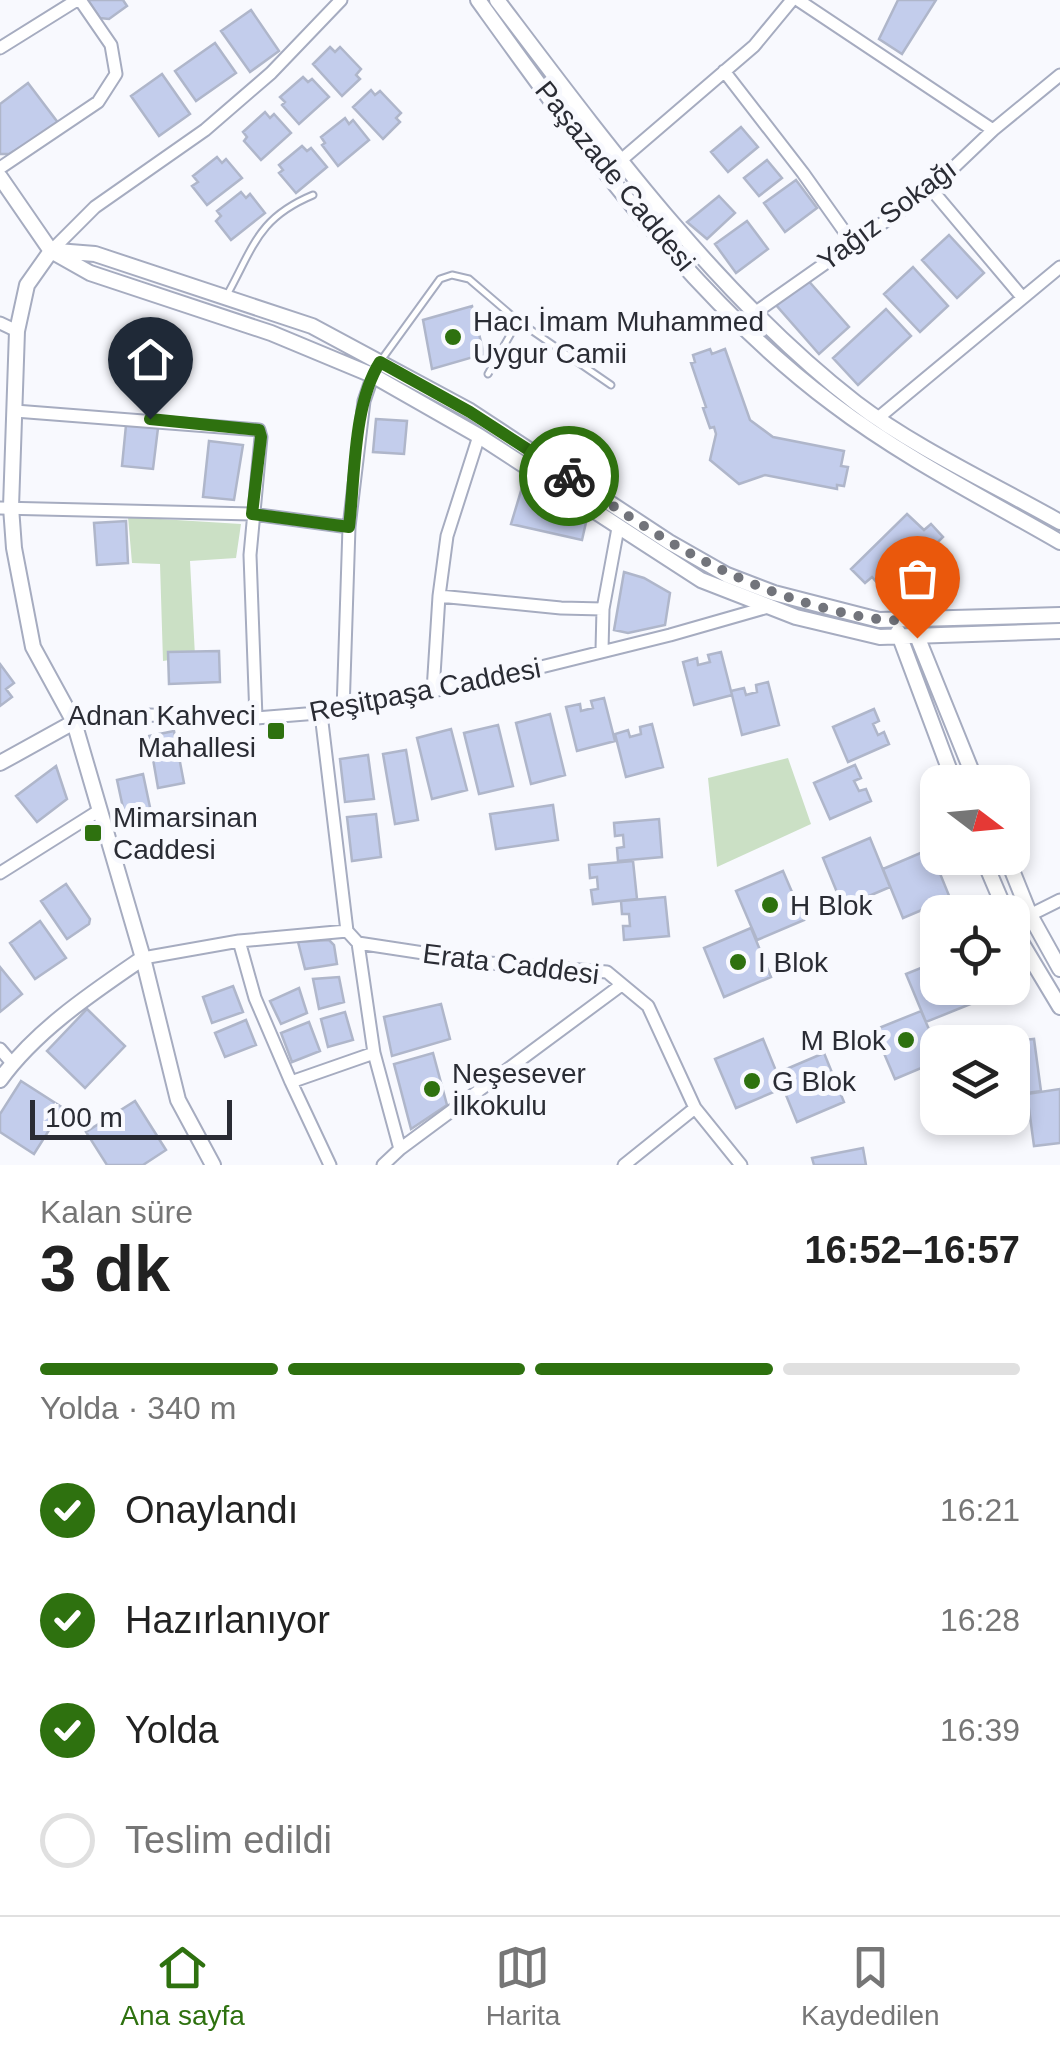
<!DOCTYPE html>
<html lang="tr">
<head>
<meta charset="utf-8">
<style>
  body { margin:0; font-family:Arial,sans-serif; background:#f2f2f2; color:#222; height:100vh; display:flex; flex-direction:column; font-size:38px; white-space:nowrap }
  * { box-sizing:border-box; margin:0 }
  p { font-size:32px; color:#767676 }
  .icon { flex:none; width:55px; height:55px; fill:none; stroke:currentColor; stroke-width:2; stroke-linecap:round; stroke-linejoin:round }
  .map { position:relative; height:1165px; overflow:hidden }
  .drawer { display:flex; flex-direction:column; background:#fff; flex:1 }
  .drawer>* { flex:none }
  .needle { width:65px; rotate:106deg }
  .tools { position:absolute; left:920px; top:765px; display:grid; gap:20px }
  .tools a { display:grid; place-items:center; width:110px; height:110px; border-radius:20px; background:#fff; box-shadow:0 5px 15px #0003; font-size:50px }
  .scale { position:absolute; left:30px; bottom:25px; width:202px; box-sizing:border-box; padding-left:10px; border:5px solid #2a2c34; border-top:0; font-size:28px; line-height:35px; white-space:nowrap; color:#2a2c34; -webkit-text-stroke:8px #f8f9fe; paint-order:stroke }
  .pin { position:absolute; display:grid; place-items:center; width:85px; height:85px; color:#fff; margin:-102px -42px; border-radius:50% 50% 50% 0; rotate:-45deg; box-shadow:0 0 10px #0007 }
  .pin .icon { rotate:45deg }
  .courier { position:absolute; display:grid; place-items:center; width:100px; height:100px; margin:-50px; border:8px solid #2e710f; border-radius:50%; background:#fff; color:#222; box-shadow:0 2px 12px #0007 }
  .head em { font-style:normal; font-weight:700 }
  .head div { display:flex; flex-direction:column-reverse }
  .head { display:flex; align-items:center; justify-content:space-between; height:170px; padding:0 40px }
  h1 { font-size:65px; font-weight:700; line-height:75px }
  .bar { display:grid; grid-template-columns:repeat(4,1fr); gap:15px 10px; align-content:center; height:120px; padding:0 40px }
  .bar i { height:12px; border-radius:8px; background:#e0e0e0 }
  .bar .selected { background:#2e710f }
  .bar p { grid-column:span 4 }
  ol { padding:0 40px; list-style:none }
  li { display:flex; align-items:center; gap:30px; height:110px }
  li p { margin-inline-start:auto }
  li .icon { padding:10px; border-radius:50%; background:#2e710f; color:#fff; stroke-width:4 }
  li:last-child { color:#767676 }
  li i { width:55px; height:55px; border:5px solid #e0e0e0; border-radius:50% }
  .tabs { display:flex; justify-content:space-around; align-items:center; height:140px; border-top:2px solid #e0e0e0; background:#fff; font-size:28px; color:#767676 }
  .tabs a { display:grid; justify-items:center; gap:5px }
  .tabs .selected { color:#2e710f }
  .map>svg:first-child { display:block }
  .green { fill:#cbe0c5 }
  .building { fill:#c3cdec; stroke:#afb6ca; stroke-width:2.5 }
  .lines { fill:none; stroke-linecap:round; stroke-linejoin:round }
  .service-casing { stroke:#a6acc0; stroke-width:9 }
  .minor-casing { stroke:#a6acc0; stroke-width:15 }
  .tertiary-casing { stroke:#a6acc0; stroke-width:18 }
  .service { stroke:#fff; stroke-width:5 }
  .minor { stroke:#fff; stroke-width:11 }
  .tertiary { stroke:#fff; stroke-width:14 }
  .done { stroke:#72747b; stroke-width:10; stroke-dasharray:0 18 }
  .route { stroke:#2e710f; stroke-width:12 }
  .poi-dot { fill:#2e710f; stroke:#f8f9fe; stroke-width:4 }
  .labels { text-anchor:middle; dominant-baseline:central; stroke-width:10; stroke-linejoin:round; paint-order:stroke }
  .street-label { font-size:28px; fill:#2a2c34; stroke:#f8f9fe }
  .poi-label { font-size:28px; fill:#2a2c34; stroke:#f8f9fe; text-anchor:start }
</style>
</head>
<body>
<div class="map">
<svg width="1060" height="1165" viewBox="0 0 1060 1165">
  <rect width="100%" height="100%" fill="#f8f9fe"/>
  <path class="green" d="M128,517L241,524L236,558L190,561L195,656L163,661L160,564L132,563Z
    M788,758L811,824L717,867L708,778Z"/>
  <path class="building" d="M88,0H123L127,6L109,19L100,18Z
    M898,0H936L902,54L879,39Z
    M251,10L279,51L250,72L221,31Z
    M215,43L236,73L196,101L175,71Z
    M330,47L335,52L340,47L361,69L356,75L360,79L342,96L313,64Z
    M162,74L190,114L159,136L131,96Z
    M303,77L308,82L312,79L329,97L299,124L282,105L285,102L280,97Z
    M28,83L59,124L9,154H0V104Z
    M371,90L375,95L380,91L401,113L396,118L400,122L383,139L353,107Z
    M265,112L270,118L274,114L291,133L261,160L244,141L247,137L243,132Z
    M345,118L349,124L353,120L369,140L338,166L322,145L325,143L321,137Z
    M741,127L758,147L728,172L711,152Z
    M302,146L307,151L311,148L327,167L296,193L279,173L283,170L279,165Z
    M217,157L222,163L226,159L242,178L207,205L192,186L198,182L193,176Z
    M767,160L782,178L759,196L744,178Z
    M796,180L817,208L785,232L764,203Z
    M241,192L246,198L250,194L265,213L231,240L216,221L221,216L217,211Z
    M719,196L735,213L707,239L687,222Z
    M747,221L768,249L736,273L715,244Z
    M949,235L984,273L957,298L922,260Z
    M913,267L948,306L920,332L884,294Z
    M806,278L849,327L819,354L776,305Z
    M472,306L484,354L432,369L423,320Z
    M886,309L911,336L858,385L833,358Z
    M710,349L712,354L725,349L750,420L773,437L844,451L841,466L848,467L844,486L837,485V489L765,475L739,484L710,460L716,434L714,427L710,428L703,408L706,407L691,363L695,362L693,355Z
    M376,419L407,421L404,454L373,452Z
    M126,425L158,428L153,469L122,466Z
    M209,441L243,445L234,500L203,497Z
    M524,481L547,490L587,518L582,540L511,524Z
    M907,514L924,530L931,524L943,537L886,593L872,577L865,583L851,569Z
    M126,521L128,563L97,565L94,523Z
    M624,572L644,578L670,593L665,625L628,633L614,630Z
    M219,651L220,682L169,684L168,652Z
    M721,652L732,695L694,705L683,662L697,658L698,665L710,662L708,655Z
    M0,664L14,683L6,689L12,697L0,706Z
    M768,682L779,725L742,735L731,691L744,688L746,695L757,692L756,685Z
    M604,698L615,741L577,751L566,707L580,704L581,711L593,708L591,701Z
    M874,709L879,721L873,724L878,735L884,732L889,744L848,762L833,727Z
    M550,714L565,775L531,784L516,723Z
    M652,724L663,767L626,777L615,734L628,730L630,737L641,734L640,727Z
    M498,725L513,786L479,794L464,733Z
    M451,729L467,790L432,799L417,738Z
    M174,731L184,783L158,788L149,736Z
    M406,750L418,820L395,824L383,754Z
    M368,755L374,799L345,802L340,759Z
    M855,765L861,778L854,781L859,791L866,789L871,801L830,819L814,783Z
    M56,766L67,799L37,822L16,796Z
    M143,774L151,812L125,817L117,780Z
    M553,805L558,840L496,849L490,814Z
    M376,814L381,857L352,861L347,817Z
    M659,819L662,857L618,861L617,848L624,847L623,835L615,836L614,823Z
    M870,838L890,887L843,907L823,858Z
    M930,849L950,898L903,918L883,869Z
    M633,861L637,899L593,904L591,890L598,889L597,877L590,878L589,865Z
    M783,871L804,920L757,940L736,891Z
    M66,884L90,919L89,924L67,939L41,901Z
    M665,897L669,936L624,940L623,926H630L629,914H622L621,901Z
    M40,921L66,958L35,979L10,943Z
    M751,928L771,977L724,997L704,948Z
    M329,940L334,945L337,964L305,969L298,942Z
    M938,961V988H967L973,1003L926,1022L906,974Z
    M0,967L22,994L0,1012Z
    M339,977L344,1002L319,1009L313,979Z
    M233,986L243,1012L212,1023L203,997Z
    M299,988L307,1013L281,1024L270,1001Z
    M441,1004L450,1039L392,1056L384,1017Z
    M87,1009L125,1046L85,1088L47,1051Z
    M921,1011L938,1050V1061L895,1079L874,1030Z
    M345,1012L353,1040L328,1047L321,1019Z
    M246,1020L256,1045L225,1057L215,1033Z
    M309,1022L320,1051L292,1062L281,1033Z
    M763,1039L783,1088L736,1108L715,1059Z
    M1034,1039L1041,1091L1012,1095V1042H1008Z
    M433,1053L447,1105L411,1129L394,1064Z
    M824,1053L844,1102L797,1122L777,1073Z
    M21,1081L63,1108L34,1154L0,1132V1114Z
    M1060,1089V1143L1034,1146L1027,1094Z
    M135,1101L166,1150L143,1165H107L86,1132Z
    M863,1148L866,1165H814L812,1158Z"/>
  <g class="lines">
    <g class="service-casing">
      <path id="service" d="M227,295C254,246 258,218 313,195
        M382,359L440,279L452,275L469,279L518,321L611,385
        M488,374L518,321"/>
    </g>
    <g class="minor-casing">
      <path id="minor" d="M798,0L993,130
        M0,48L77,0
        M724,71L803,173L854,245
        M620,161L754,46L792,0
        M0,168L98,102L116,74L111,45L80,0
        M931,189L1022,297
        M51,251L95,207L205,130L271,73L341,0
        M756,312L931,189L993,130L1060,75
        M0,323L17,331
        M15,411L259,430L261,437L250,555L256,718
        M878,418L1060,267
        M0,508L252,514L349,527
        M439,596L561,608L603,609
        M602,650L603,609L618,528
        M433,691L439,596L447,536L479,436
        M343,711L349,527L364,401L375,369
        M321,714L347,931L358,943L374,1053L400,1149L383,1165
        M74,722L149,715L256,718L343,711L541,667L670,635L768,607
        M0,873L100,810
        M1030,915L1060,900
        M239,941L255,998L291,1082
        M358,943L489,963L607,972L648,1006L695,1108L741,1165
        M143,958L239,941L347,931
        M0,1049L12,1063
        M400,1149L620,986
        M330,1165L291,1082L374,1053
        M624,1165L695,1108"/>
    </g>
    <g class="tertiary-casing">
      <path id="tertiary" d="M478,0C581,143 690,297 833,404C904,458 984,498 1060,542
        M497,0C603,140 717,295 856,403C915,448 995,485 1060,522
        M0,177L51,251L90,273L271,333L372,375L479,436L701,580L796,617L880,637L1060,631
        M51,251L27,285L17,331L11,507L14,548L33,647L74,722L143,958L178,1100L213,1165
        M57,251L95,254L312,326L470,411L669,542L727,575L774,593L879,620L1060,615
        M915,631L976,782
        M898,632L954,782
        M0,763L74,722
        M983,858L1006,912
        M1007,858L1030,915L1060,969
        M1012,927L1060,1007
        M0,1080C36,1030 92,993 143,958"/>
    </g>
    <use href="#service" class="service"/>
    <use href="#minor" class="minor"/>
    <use href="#tertiary" class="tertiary"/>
  </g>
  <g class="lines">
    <path class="done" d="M569,476C655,535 725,582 828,609C856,616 882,622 911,620L917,638"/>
    <path class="route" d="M150,419L259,430L261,437L252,514L349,527C355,477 353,404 380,362L470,412L569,476"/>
  </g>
  <g class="poi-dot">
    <circle cx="453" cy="337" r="10"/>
    <rect x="266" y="721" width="20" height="20" rx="5"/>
    <rect x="83" y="823" width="20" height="20" rx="5"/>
    <circle cx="770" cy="905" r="10"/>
    <circle cx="738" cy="962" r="10"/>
    <circle cx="906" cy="1040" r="10"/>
    <circle cx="752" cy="1081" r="10"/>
    <circle cx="432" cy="1089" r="10"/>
  </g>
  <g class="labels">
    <g class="street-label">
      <text transform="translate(615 176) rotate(51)">Paşazade Caddesi</text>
      <text transform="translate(887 215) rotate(-37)">Yağız Sokağı</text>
      <text transform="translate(425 690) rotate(-11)">Reşitpaşa Caddesi</text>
      <text transform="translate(511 964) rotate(7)">Erata Caddesi</text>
    </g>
    <g class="poi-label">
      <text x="473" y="321">Hacı İmam Muhammed<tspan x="473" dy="32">Uygur Camii</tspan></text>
      <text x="256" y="715" text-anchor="end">Adnan Kahveci<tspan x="256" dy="32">Mahallesi</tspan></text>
      <text x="113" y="817">Mimarsinan<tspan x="113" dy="32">Caddesi</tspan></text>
      <text x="790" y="905">H Blok</text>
      <text x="758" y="962">I Blok</text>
      <text x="886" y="1040" text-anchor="end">M Blok</text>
      <text x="452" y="1073">Neşesever<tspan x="452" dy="32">İlkokulu</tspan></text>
      <text x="772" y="1081">G Blok</text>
    </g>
  </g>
</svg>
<div class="tools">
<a><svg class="needle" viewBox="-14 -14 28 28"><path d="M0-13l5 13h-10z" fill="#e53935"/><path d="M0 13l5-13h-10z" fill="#767676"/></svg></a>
<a><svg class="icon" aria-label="locate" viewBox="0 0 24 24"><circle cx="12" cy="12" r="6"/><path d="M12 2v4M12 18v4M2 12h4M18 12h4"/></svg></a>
<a><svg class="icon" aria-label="layers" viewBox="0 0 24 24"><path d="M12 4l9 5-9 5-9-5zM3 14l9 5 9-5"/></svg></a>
</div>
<div class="scale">100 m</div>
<div class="pin" style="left:917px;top:638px;background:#ea580c"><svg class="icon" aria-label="bag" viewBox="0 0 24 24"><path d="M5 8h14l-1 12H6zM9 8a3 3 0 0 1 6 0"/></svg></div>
<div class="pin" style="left:150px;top:419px;background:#1f2937"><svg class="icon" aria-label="home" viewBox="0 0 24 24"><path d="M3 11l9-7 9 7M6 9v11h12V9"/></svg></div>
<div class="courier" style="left:569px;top:476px"><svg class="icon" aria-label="bike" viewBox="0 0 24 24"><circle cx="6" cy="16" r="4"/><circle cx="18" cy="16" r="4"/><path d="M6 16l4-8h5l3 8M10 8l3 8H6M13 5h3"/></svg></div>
</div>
<section class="drawer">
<div class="head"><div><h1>3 dk</h1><p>Kalan süre</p></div><em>16:52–16:57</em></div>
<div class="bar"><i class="selected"></i><i class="selected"></i><i class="selected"></i><i></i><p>Yolda · 340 m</p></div>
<ol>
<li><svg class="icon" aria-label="check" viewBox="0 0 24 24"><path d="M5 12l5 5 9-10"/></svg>Onaylandı<p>16:21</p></li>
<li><svg class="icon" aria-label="check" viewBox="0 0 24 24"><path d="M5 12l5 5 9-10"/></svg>Hazırlanıyor<p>16:28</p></li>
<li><svg class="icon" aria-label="check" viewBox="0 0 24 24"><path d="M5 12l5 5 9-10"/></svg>Yolda<p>16:39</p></li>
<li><i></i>Teslim edildi</li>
</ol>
</section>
<nav class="tabs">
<a class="selected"><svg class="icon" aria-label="home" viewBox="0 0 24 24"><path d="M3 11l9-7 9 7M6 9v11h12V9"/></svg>Ana sayfa</a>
<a><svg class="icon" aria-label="map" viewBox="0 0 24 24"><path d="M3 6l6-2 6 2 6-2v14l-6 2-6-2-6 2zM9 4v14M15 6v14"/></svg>Harita</a>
<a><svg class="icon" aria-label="saved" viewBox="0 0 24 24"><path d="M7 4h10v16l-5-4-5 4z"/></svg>Kaydedilen</a>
</nav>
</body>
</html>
